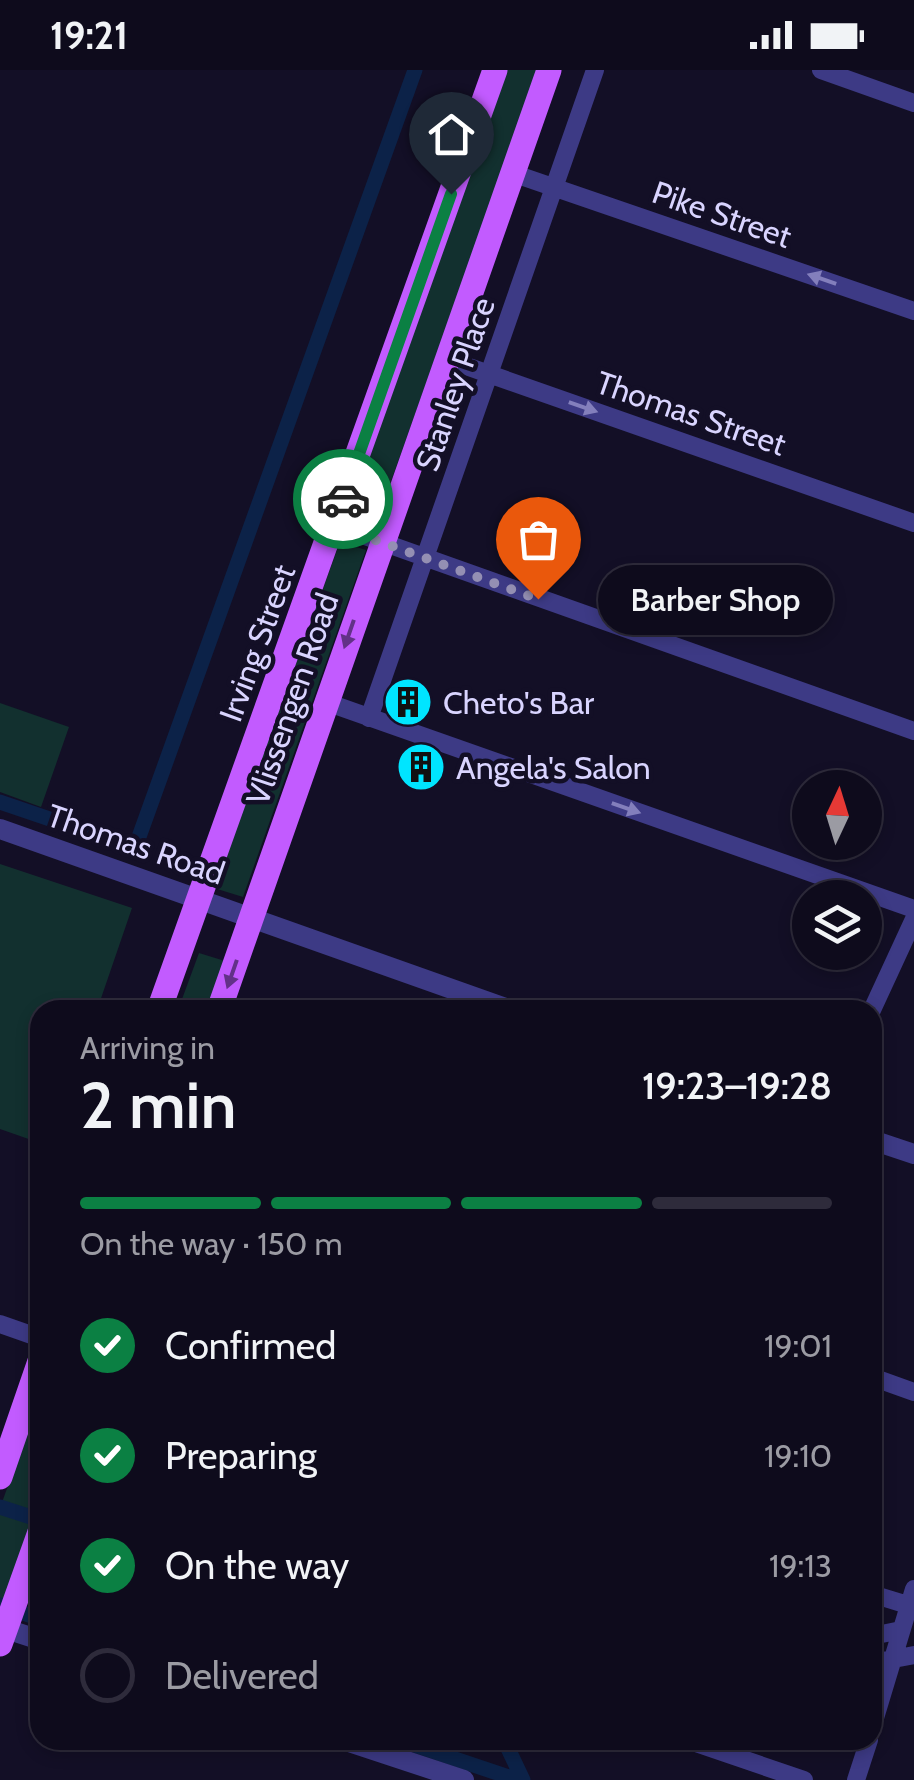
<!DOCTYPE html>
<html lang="en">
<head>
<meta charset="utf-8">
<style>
  body { margin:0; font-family:Cabin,sans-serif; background:#171425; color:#f1f3f6; height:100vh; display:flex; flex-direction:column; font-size:38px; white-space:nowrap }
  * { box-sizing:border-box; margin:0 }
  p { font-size:32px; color:#9b9ba3 }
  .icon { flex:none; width:55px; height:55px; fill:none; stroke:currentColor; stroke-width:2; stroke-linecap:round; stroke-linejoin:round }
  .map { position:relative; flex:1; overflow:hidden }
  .sheet { position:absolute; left:30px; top:930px; width:852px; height:750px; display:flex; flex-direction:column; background:#0e0b1c; border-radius:30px; box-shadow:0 5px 15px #0003,0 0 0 2px #2e2b3b }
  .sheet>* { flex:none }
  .needle { width:65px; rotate:4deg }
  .controls { position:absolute; left:792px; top:700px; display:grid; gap:20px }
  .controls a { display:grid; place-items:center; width:90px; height:90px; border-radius:50%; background:#0e0b1c; box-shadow:0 5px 15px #0003,0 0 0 2px #2e2b3b; font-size:50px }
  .pin { position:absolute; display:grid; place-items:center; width:85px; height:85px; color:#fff; margin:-102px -42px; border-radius:50% 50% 50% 0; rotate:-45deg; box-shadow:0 0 10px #0007 }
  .pin .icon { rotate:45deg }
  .courier { position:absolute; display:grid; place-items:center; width:100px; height:100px; margin:-50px; border:8px solid #0b8043; border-radius:50%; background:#fff; color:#222; box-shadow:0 2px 12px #0007 }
  .bubble { position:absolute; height:70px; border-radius:35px; background:#0e0b1c; box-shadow:0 5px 15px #0003,0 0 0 2px #2e2b3b; font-size:32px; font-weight:600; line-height:70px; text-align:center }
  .overview em { font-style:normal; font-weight:600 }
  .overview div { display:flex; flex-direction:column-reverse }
  .overview { display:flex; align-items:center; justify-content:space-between; height:170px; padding:0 50px }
  h1 { font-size:65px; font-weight:600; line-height:75px }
  .bar { display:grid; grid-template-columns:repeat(4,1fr); gap:15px 10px; align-content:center; height:120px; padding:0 50px }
  .bar i { height:12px; border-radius:8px; background:#2e2b3b }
  .bar .active { background:#0b8043 }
  .bar p { grid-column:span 4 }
  ol { padding:0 50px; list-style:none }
  li { display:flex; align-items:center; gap:30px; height:110px }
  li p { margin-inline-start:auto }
  li .icon { padding:10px; border-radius:50%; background:#0b8043; color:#fff; stroke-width:4 }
  li:last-child { color:#9b9ba3 }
  li i { width:55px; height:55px; border:5px solid #2e2b3b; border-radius:50% }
  .status { display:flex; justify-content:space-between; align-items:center; height:70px; padding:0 50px; background:#0e0b1c; direction:ltr }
  .status svg { height:28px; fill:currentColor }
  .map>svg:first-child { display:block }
  .green { fill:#12302f }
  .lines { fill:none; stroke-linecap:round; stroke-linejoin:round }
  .canal { stroke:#0c2248; stroke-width:15 }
  .minor { stroke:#3d3a85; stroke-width:18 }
  .tertiary { stroke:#3d3a85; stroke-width:20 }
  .primary { stroke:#c25bff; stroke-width:25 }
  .oneway { fill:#837fbc }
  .oneway2 { fill:#623188 }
  .done { stroke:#948fb3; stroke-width:10; stroke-dasharray:0 18 }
  .route { stroke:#0b8043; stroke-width:12 }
  .labels { text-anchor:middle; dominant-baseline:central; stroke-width:9; stroke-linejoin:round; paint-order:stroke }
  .street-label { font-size:32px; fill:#d9d4ff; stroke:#130f26 }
  .poi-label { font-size:32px; fill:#d9d4ff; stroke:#130f26; text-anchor:start }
</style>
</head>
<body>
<div class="status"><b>19:21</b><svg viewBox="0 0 49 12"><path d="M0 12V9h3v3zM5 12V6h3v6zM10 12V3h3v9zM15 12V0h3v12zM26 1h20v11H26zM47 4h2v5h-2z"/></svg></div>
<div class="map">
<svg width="914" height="1710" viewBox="0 0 914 1710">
  <rect width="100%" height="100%" fill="#130f26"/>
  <path class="green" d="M506,0H538L375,456L347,446Z
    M340,472L366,480L243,827L214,818Z
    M0,633L69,657L41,737L0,722Z
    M0,794L132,838L97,940H40V1073L0,1059Z
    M199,883L225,891L208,940H178Z
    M40,1326V1426L0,1540V1438Z"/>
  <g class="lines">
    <path class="canal" d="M0,732L135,778L415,0
      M0,1437L40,1450
      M0,1535L40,1549
      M399,1670L518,1710
      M504,1670L523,1710"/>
    <path class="minor" d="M821,0L914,33
      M512,103L914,241
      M449,290L914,453
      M334,455L914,661
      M326,632L914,839
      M369,648L595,0
      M872,940L914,849
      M0,1254L40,1268
      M872,1307L914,1322
      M872,1524L914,1537
      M872,1566L901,1560
      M872,1593L914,1585
      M872,1658L914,1519
      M687,1670L804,1710
      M856,1710L869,1670"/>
    <path class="tertiary" d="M0,759L511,940
      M872,1070L914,1084
      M0,1557L40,1570
      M343,1670L464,1710"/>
    <path class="primary" d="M159,940L495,0
      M219,940L549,0
      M0,1407L40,1291
      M0,1574L40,1462"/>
  </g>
  <defs><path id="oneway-solid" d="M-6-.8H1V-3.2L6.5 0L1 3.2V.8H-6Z" transform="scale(2.5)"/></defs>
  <g class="oneway">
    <use href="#oneway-solid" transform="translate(822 209) rotate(-161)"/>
    <use href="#oneway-solid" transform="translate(583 337) rotate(19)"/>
    <use href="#oneway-solid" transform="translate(626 738) rotate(19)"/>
  </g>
  <g class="oneway2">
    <use href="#oneway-solid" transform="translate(349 564) rotate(109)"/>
    <use href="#oneway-solid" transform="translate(232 904) rotate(109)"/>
  </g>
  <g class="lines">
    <path class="done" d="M343,429L334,455L538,529"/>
    <path class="route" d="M343,429L451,124"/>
  </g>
  <defs>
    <g id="building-disc" transform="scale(2.5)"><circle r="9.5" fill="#00e5ff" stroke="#130f26"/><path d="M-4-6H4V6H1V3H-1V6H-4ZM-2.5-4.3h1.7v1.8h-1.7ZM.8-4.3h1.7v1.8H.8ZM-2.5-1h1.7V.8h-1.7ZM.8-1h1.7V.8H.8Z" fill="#111"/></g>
  </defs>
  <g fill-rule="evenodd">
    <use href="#building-disc" x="408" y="632"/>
    <use href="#building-disc" x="421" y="697"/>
  </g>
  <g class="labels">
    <g class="street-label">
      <text transform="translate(722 144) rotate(19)">Pike Street</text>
      <text transform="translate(455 314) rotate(-71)">Stanley Place</text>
      <text transform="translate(691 343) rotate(19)">Thomas Street</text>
      <text transform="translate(257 573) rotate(-70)">Irving Street</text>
      <text transform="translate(292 629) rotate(-71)">Vlissengen Road</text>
      <text transform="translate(136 774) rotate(19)">Thomas Road</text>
    </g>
    <g class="poi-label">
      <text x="443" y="632">Cheto's Bar</text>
      <text x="456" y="697">Angela's Salon</text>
    </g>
  </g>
</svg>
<div class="controls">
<a><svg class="needle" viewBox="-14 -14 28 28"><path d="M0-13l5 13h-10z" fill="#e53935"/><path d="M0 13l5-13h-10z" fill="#9b9ba3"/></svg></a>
<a><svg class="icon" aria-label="layers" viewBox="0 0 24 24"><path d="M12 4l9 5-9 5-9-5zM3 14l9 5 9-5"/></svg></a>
</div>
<div class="pin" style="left:538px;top:529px;background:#ea580c"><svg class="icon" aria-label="bag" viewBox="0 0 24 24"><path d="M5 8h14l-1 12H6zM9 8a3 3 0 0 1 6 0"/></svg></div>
<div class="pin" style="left:451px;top:124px;background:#1f2937"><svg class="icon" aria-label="home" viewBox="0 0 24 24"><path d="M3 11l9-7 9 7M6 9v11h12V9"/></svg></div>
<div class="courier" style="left:343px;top:429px"><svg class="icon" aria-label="car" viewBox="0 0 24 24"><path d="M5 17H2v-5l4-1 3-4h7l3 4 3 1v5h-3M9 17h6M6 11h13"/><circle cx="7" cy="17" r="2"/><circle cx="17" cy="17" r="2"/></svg></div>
<div class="bubble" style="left:598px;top:495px;width:235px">Barber Shop</div>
<section class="sheet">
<div class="overview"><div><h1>2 min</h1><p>Arriving in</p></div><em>19:23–19:28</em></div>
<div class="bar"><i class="active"></i><i class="active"></i><i class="active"></i><i></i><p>On the way · 150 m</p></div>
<ol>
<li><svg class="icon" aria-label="check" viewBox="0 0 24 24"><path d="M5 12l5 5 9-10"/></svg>Confirmed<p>19:01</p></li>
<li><svg class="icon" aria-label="check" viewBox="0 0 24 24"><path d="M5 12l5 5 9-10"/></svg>Preparing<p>19:10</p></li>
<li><svg class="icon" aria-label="check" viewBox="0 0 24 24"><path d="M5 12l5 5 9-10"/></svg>On the way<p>19:13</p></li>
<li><i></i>Delivered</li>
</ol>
</section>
</div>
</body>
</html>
